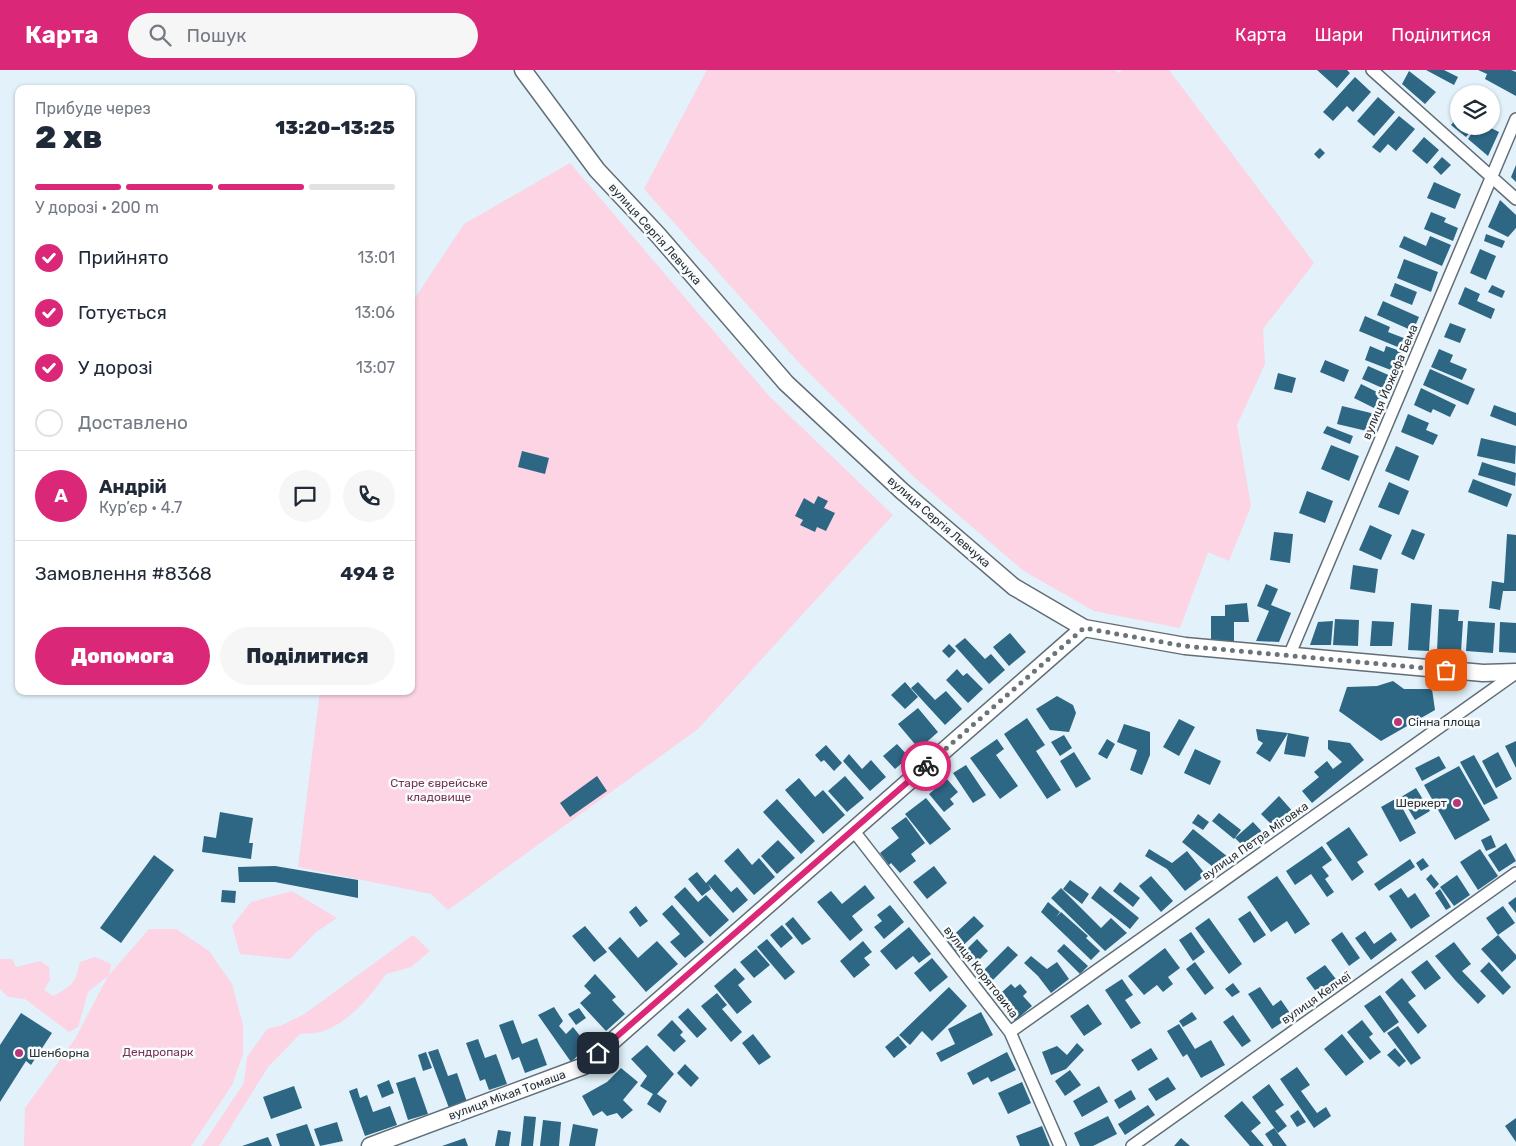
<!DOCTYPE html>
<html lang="uk">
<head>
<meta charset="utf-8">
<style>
  body { margin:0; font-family:Rubik,sans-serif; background:#f6f6f7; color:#1f2937; height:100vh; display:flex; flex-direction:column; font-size:19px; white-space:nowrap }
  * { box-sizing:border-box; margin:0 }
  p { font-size:16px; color:#747a83 }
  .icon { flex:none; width:28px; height:28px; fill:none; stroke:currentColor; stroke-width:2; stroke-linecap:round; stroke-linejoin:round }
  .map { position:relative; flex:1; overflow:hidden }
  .panel { position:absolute; left:15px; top:15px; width:400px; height:610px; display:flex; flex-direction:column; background:#fff; border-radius:10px; box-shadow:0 1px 4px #0004 }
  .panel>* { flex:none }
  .tools { position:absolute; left:1450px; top:15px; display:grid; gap:10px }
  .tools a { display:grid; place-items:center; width:50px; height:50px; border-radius:50%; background:#fff; box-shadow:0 1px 4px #0004; font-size:25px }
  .pin { position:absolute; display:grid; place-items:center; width:42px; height:42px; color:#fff; margin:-21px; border-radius:10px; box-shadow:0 2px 8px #0006 }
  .courier { position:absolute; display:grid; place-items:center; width:50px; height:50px; margin:-25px; border:4px solid #db2777; border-radius:50%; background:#fff; color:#222; box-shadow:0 1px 6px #0007 }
  .headline em { font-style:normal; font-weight:800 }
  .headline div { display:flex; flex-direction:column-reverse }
  .headline { display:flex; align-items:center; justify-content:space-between; height:85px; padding:0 20px }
  h1 { font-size:32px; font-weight:800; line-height:38px }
  .bar { display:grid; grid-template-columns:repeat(4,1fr); gap:8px 5px; align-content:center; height:60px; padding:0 20px }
  .bar i { height:6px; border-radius:4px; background:#e0e1e3 }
  .bar .on { background:#db2777 }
  .bar p { grid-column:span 4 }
  .line { display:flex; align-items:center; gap:12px; padding:0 20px; border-top:1px solid #e0e1e3 }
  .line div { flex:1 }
  .round { display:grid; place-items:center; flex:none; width:52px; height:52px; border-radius:26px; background:#f6f6f7 }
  ol { padding:0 20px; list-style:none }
  li { display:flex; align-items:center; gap:15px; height:55px }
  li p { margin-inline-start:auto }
  li .icon { padding:5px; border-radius:50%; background:#db2777; color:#fff; stroke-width:4 }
  li:last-child { color:#747a83 }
  li i { width:28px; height:28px; border:2px solid #e0e1e3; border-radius:50% }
  .action { display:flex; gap:10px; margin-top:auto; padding:10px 20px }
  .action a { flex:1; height:58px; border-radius:30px; background:#db2777; color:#fff; font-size:20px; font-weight:800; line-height:58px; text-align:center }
  .action a+a { background:#f6f6f7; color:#1f2937 }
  header { display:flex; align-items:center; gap:30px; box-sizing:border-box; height:70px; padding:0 25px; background:#db2777; color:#fff }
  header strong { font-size:24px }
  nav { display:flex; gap:28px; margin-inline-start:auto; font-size:18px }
  .search { width:350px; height:45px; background:#f6f6f7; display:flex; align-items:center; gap:12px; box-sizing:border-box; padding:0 18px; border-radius:28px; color:#747a83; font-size:19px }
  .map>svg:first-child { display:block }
  .green { fill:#fcd4e3 }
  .building { fill:#2d6784 }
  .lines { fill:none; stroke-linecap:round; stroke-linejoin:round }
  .street-casing { stroke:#616e76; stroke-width:14 }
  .secondary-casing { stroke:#616e76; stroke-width:19 }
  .street { stroke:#fff; stroke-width:11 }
  .secondary { stroke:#fff; stroke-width:16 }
  .done { stroke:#6b7479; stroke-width:5; stroke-dasharray:0 9 }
  .route { stroke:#db2777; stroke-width:6 }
  .poi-dot { fill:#bb3579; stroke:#f9fcfe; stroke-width:2 }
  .labels { text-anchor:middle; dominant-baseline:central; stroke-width:5; stroke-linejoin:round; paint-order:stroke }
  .street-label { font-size:12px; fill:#2b3134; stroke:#f9fcfe }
  .poi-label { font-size:12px; fill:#2b3134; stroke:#f9fcfe; text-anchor:start }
  .park-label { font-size:12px; fill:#7b3454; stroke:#f9fcfe }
</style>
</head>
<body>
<header>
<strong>Карта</strong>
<div class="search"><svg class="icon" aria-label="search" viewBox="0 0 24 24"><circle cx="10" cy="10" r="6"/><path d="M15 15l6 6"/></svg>Пошук</div>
<nav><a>Карта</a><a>Шари</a><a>Поділитися</a></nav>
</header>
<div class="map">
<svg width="1516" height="1076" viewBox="0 0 1516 1076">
  <rect width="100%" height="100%" fill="#e2f1fa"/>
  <path class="green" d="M707,0H1115L1119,3L1123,0H1169L1314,193L1263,259L1265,294L1237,355L1251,436L1229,491L1208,482L1180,558L1094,541L1024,501L915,408L801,295L644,119Z
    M570,93L769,326L893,445L698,659L448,840L431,824L298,797L320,621H411V234L464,154Z
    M292,821L337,848L316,862L290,889L240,884L232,856L251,832Z
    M149,859H176L209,881L232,914L243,955V984L232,1015L191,1076H24L25,1038L75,969L108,906L88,922L78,957L69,962L25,929L8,927L0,919V889H12L16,897L40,891L49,897L50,910L44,920L53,926C71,917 76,913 80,892L95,887L111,894L109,905Z
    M413,865L430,881L411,897L386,904C370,927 348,954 320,962C314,964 306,963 300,964L268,997L219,1076H202L244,1013L247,987L267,959L280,956L303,945Z"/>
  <path class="building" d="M1317,0H1347L1350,3L1337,18Z
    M1426,0H1444L1458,7L1454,15Z
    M1478,0H1511L1516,2V26L1485,9L1487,4Z
    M1409,1L1436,22L1425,34L1402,14Z
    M1355,7L1371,22L1353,42L1347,36L1333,51L1323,42Z
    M1378,27L1395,42L1374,66L1357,51Z
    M1399,46L1415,59L1396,81L1388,74L1380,83L1372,77Z
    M1457,48L1459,56H1467L1472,60L1466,67L1451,55Z
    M1476,56H1487L1499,62L1488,86L1468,69Z
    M1424,67L1439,80L1427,94L1412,81Z
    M1320,78L1325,83L1319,89L1314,84Z
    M1442,87L1451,95L1441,105L1433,97Z
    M1516,95V112L1511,107Z
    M1434,112L1461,124L1455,139L1427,128Z
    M1500,130L1516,145V158L1508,167L1488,157Z
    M1431,142L1446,148L1444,152L1458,158L1453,171L1424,159Z
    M1486,164L1505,171L1502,178L1484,171Z
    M1404,166L1426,176L1430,166L1451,175L1442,196L1399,177Z
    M1480,179L1496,186L1486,210L1470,203Z
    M1404,189L1438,202L1431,222L1397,208Z
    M1395,213L1417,222L1412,235L1390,226Z
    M1492,215L1505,221L1502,228L1488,222Z
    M1465,217L1480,224L1477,231L1495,239L1491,249L1458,234Z
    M1383,231L1419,247L1413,261L1377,245Z
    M1365,246L1390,257L1388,262L1409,270L1405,280L1359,261Z
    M1450,253L1466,259L1460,273L1444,267Z
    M1370,276L1384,282L1386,276L1403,282L1396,302L1365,290Z
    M1439,279L1453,285L1450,292L1467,299L1462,310L1431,297Z
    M1325,290L1349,300L1344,312L1320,302Z
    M1368,296L1393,307L1387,320L1362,309Z
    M1430,299L1475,319L1468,335L1423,315Z
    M1278,303L1296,308L1292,323L1274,319Z
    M1361,314L1385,326L1378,340L1354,328Z
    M1421,318L1456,335L1450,347L1433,339L1431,343L1414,335Z
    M1494,335L1516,343V356L1490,346Z
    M1342,336L1375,344L1371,362L1337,354Z
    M1408,344L1429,353L1426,360L1438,365L1433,375L1401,362Z
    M1327,356L1353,366L1350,374L1323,363Z
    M1481,368L1516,376L1515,394L1477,386Z
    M1331,375L1359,386L1349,411L1321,399Z
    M1396,376L1419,386L1409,411L1385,401Z
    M522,381L549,388L545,404L518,397Z
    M1482,392L1516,403L1515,416L1478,405Z
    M1473,409L1512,424L1507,437L1468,422Z
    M1389,412L1409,421L1399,445L1378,437Z
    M1307,421L1333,431L1325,453L1299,443Z
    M818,426L828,431L824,438L835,443L826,461L817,457L815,462L800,455L803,450L795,446L804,428L814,434Z
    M1370,455L1392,465L1381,490L1359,480Z
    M1412,459L1425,464L1414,490L1401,484Z
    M1274,462L1293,464L1290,493L1270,490Z
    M1507,464L1516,465V521H1503L1500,540L1489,538L1492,511L1504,513Z
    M1353,495L1378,499L1375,523L1350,519Z
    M1266,514L1278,519L1271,535L1291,543L1279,572L1256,571L1269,541L1257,536Z
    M1247,533L1249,552H1234V571H1211V546H1225V535Z
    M1411,533L1432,535L1429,581L1408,580Z
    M1439,539L1459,540L1458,551H1463L1461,582L1437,581Z
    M1335,549L1359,550L1358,576L1333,575Z
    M1333,551L1331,575H1310L1318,552Z
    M1372,551L1394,552L1392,576H1370Z
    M1468,551L1495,553L1493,583L1466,581Z
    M1500,552L1516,553V583L1499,582Z
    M1010,563L1026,582L1009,596L993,577Z
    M965,568L985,589L991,584L1005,600L989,614L955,576Z
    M949,574L956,581L949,588L942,581Z
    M957,599L963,606L967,603L983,619L968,633L946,610Z
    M1393,611L1404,619H1432L1435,640L1381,671L1339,641L1347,617L1377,616Z
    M905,612L918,627L905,639L891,625Z
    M918,612L935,630L946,621L962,639L945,655L911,618Z
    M1057,626L1073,635L1076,643L1069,662L1050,660L1036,639Z
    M918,638L938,662L919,679L898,654Z
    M1027,648L1045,675L1036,681L1061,720L1047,729L1004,664Z
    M1179,649L1195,657L1179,686L1163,677Z
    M1124,654L1150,662V685L1142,705L1130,700L1137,680L1117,672Z
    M1256,659L1288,663L1309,667L1305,687L1284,684L1288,663L1270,692L1256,683L1263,673L1258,670Z
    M1064,665L1072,678L1060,686L1051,672Z
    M997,669L1004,679L996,685L1018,716L1000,729L970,688Z
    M1107,669L1115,674L1107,689L1098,684Z
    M1328,670L1350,673L1364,690L1312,733L1302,721L1319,707L1314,702L1327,691L1333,699L1342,692L1328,679Z
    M1516,671V698L1505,676Z
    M897,674L909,687L895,699L883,686Z
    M826,675L842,693L834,701L824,690L821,692L815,685Z
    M1195,679L1221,691L1210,715L1184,703Z
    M1074,682L1091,709L1076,718L1060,691Z
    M1498,682L1512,709L1496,718L1482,691Z
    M849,684L862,699L871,690L886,707L870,721L843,691Z
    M1474,685L1498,728L1484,735L1460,692Z
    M1439,686L1446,698L1422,711L1415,698Z
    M966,695L986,725L973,733L953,703Z
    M1459,696L1490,750L1455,770L1424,715Z
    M597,706L607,721L570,747L560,733Z
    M845,706L864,728L847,742L828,721Z
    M799,708L815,727L823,720L845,745L823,764L785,720Z
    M947,709L958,722L950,729L954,734L944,742L929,724Z
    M1416,718L1430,741L1415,750L1401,727Z
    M1279,726L1295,744L1278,761L1261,744Z
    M926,728L951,759L930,775L905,744Z
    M1397,728L1416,763L1400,772L1381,737Z
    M777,729L815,771L801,784L763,742Z
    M220,742L253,748L249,773H253L251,789L202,782L204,766L216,768Z
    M1219,743L1241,760L1234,769L1212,751Z
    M1198,744L1209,752L1203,760L1192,753Z
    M906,747L925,773L911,784L916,791L900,803L891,793L889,795L880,783L899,768L891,758Z
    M1253,752L1266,766L1249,782L1235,768Z
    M1349,757L1368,785L1357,792L1364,802L1352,811L1326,773Z
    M1193,759L1228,787L1218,801L1182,772Z
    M1491,765L1496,777L1486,781L1481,770Z
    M778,770L795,788L777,804L761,786Z
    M1506,773L1516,791L1499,802L1488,785Z
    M1322,776L1332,790L1322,797L1329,806L1325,809L1334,822L1327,827L1311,804L1295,815L1286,801Z
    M738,778L752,795L759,788L775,807L754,825L724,791Z
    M1149,779L1172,793L1187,781L1206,805L1185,821L1167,799L1145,786Z
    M1480,779L1498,806L1478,820L1460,792Z
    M154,785L174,800L121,873L100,858Z
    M1423,788L1429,796L1421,801L1416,793Z
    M1410,789L1415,797L1379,821L1374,814Z
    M275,796L358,810V828L275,812H239L238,797Z
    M934,796L947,813L927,829L913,812Z
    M697,802L706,813L715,804L731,822L737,817L748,830L733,843L708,814L711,819L702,826L688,809Z
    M1431,804L1439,814L1434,819L1426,809Z
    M1457,805L1470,825L1454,836L1440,817Z
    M1151,806L1173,831L1161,842L1139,816Z
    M1277,806L1310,854L1295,864L1287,851L1271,862L1247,827Z
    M1070,810L1089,824L1082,834L1063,819Z
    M1120,812L1140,828L1133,837L1113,821Z
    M865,815L875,828L852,846L863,860L850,871L817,832L831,821L842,834Z
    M1100,816L1139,848L1130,859L1091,828Z
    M685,817L698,832L706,825L729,850L710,867L674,827Z
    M1061,818L1101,858L1111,848L1127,863L1105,881L1051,828Z
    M1401,818L1408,828L1415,823L1430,846L1411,859L1389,826Z
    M1440,819L1451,837L1446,840L1435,823Z
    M222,820L236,821L235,833L221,832Z
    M1516,827V843L1508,833Z
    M1048,832L1060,842L1056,847L1061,842L1088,866L1086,868L1100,881L1091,890L1041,842Z
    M672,835L704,872L685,888L670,872L680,864L662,844Z
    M890,835L904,852L884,869L874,857L882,851L877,845Z
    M636,836L648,851L640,857L629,842Z
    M1503,836L1515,853L1498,865L1486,848Z
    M1250,841L1266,865L1254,873L1238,849Z
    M974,846L984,856L956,882L946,872Z
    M793,847L811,869L802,875L785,854Z
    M1209,848L1242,894L1229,904L1195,858Z
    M782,855L793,868L781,878L770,865Z
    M585,856L607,882L594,892L572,866Z
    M909,857L931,884L919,893L913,886L896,900L880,881Z
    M1365,861L1374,874L1391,862L1397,870L1371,890L1355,868Z
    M1191,862L1205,882L1193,891L1179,870Z
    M1342,862L1360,888L1349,896L1331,870Z
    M1498,865L1516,885V889L1502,902L1481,879Z
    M620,867L638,888L657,871L678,894L646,922L608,878Z
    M767,869L795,902L785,910L757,877Z
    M977,869L988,881L972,897L961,885Z
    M863,871L872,882L864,888L870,895L854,908L840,891Z
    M1454,872L1471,894L1462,901L1486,926L1478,934L1455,910L1435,886Z
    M1064,874L1088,896L1080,904L1057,881Z
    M1008,876L1018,885L987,916L978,906Z
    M1165,878L1180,898L1168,907L1173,914L1163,922L1157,915L1144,925L1128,906Z
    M756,879L770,895L754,908L740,892Z
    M1031,886L1047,899L1057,892L1069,909L1051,923L1038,906L1024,893Z
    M932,888L948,907L930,922L914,903Z
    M1427,890L1441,908L1425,920L1411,902Z
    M1195,892L1214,918L1205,925L1186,899Z
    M1489,892L1511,917L1503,925L1480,901Z
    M1325,895L1339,913L1320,927L1306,908Z
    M735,898L745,909L738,915L752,932L737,944L714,916Z
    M595,904L616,927L612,930L625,944L606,961L580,933L591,923L584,916Z
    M1402,908L1416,926L1408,932L1427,956L1418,964L1385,922Z
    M1122,909L1133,925L1125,930L1141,953L1131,959L1105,920Z
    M1233,913L1240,922L1232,927L1225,919Z
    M1011,914L1015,918L1020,914L1027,922L1023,926L1032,936L1015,951L994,929Z
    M949,917L967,936L932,971L922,961L910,975L899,965Z
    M1260,917L1273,936L1281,930L1292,946L1272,959L1248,924Z
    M717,923L727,935L722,939L742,962L731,972L701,936Z
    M1380,925L1399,952L1384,963L1364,936Z
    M1088,934L1102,954L1084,966L1070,946Z
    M554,937L563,951L559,956L566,964L573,957L588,976L571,992L538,945Z
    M579,938L586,948L576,955L568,944Z
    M688,938L707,959L697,968L678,947Z
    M981,942L993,965L941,992L936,983L955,974L948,959Z
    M1192,942L1197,949L1183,957L1179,951Z
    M21,943L52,963L31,995L26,991L0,1032V975Z
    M1233,945L1251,971L1242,977L1223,952Z
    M513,950L522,974L537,968L547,995L525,1003L519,987L512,990L499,955Z
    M672,950L683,962L680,965L686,971L674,982L657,965Z
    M1362,950L1373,964L1369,967L1381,982L1370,990L1347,962Z
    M1179,954L1195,979L1211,970L1225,995L1201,1008L1187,984L1183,987L1167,961Z
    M1398,956L1421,988L1411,995L1387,963Z
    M753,964L771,987L759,995L742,973Z
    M1342,964L1364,992L1346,1006L1324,979Z
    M898,966L907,977L894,988L885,977Z
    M478,969L485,988L496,984L507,1014L489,1020L485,1009L480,1011L466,973Z
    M1077,973L1084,980L1066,999L1051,1005L1042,982L1057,976L1067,985Z
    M647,975L674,1004L657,1024L667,1031L660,1043L647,1034L653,1024L640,1016L647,1006L631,989Z
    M1151,978L1158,989L1138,1001L1131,990Z
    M1395,978L1406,991L1399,997L1387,985Z
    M438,979L448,1006L457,1003L467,1032L449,1038L428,982Z
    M426,982L432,998L423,1001L418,985Z
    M1007,982L1016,1000L991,1012L988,1007L973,1015L967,1003Z
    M685,994L699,1008L691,1017L677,1003Z
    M1297,997L1310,1015L1301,1021L1317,1043L1326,1037L1331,1046L1314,1058L1280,1009Z
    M621,998L638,1012L623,1030L633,1040L622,1049L617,1043L607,1046L602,1041L593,1046L582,1026L607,1012Z
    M1070,1000L1081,1015L1065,1026L1055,1011Z
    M415,1007L428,1044L408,1050L396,1013Z
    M1168,1007L1176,1019L1156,1031L1148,1019Z
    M389,1010L394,1023L382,1028L377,1015Z
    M1022,1012L1031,1033L1008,1044L998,1023Z
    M1269,1014L1284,1035L1275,1041L1287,1056L1278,1063L1252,1027Z
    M294,1016L302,1038L271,1049L263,1027Z
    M1099,1016L1108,1032L1082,1047L1073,1031Z
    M357,1018L360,1028L367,1025L373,1042L390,1036L397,1055L365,1066L349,1021Z
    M1131,1020L1136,1029L1119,1039L1114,1030Z
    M1242,1031L1261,1053L1251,1061L1264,1076H1250L1224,1046Z
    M1148,1035L1155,1045L1125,1065L1118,1054Z
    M1298,1040L1306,1052L1297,1057L1290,1046Z
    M524,1046L536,1047L533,1076H521Z
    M1108,1046L1117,1064L1093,1076H1080L1074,1063Z
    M1516,1048V1072L1505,1056Z
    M543,1050L561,1052L559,1076H540Z
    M337,1052L343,1071L320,1076L314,1059Z
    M307,1054L315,1076H280L276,1064Z
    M573,1054L598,1059L595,1076H569Z
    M1042,1056L1050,1076H1020L1016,1066Z
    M1274,1058L1287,1076H1273L1265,1064Z
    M498,1060L511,1062L509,1076H495Z
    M268,1067L272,1076H242Z
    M465,1068L468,1076H442Z
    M1181,1068L1190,1076H1174Z"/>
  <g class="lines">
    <g class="street-casing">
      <path id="street" d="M1372,0L1516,129
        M1289,586L1516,49
        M853,760L1010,962L1060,1076
        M1010,962L1516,603
        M1132,1076L1516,803"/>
    </g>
    <g class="secondary-casing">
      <path id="secondary" d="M523,0L597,100L658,165L786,313L902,421L1014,517L1084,558L1185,576L1483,603L1516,602
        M370,1076L584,996L1084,558"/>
    </g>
    <use href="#street" class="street"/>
    <use href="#secondary" class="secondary"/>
  </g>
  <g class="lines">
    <path class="done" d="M926,696L1084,558L1184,576L1446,600"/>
    <path class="route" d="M598,983L926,696"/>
  </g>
  <g class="poi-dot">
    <circle cx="1398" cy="652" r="5"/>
    <circle cx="1457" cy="733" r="5"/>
    <circle cx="19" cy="983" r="5"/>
  </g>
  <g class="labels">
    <g class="street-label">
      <text transform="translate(655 164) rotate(48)">вулиця Сергія Левчука</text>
      <text transform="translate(1390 312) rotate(-67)">вулиця Йожефа Бема</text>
      <text transform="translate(939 452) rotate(41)">вулиця Сергія Левчука</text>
      <text transform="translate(1255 771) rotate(-35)">вулиця Петра Міговка</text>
      <text transform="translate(981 902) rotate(52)">вулиця Корятовича</text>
      <text transform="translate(1316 928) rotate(-35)">вулиця Келчеї</text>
      <text transform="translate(507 1025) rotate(-20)">вулиця Міхая Томаша</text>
    </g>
    <g class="poi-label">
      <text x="1408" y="652">Сінна площа</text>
      <text x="1447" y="733" text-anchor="end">Шеркерт</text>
      <text x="29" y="983">Шенборна</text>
    </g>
    <g class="park-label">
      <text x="439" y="713">Старе єврейське<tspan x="439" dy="14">кладовище</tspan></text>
      <text x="158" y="982">Дендропарк</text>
    </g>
  </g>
</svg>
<div class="tools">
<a><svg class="icon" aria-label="layers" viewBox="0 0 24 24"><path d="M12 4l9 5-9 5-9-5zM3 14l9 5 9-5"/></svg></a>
</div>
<div class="pin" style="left:1446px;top:600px;background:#ea580c"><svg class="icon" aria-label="bag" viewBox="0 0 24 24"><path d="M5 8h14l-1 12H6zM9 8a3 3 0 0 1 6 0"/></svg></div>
<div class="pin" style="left:598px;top:983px;background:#1f2937"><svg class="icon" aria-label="home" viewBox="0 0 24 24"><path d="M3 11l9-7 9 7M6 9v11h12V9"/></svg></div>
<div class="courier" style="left:926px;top:696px"><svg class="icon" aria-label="bike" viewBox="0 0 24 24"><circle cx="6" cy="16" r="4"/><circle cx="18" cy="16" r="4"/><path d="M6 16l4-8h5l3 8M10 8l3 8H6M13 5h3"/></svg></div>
<section class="panel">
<div class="headline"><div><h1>2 хв</h1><p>Прибуде через</p></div><em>13:20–13:25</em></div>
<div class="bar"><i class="on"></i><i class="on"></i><i class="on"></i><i></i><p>У дорозі · 200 m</p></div>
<ol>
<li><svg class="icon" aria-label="check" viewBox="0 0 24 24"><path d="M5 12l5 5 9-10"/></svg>Прийнято<p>13:01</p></li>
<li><svg class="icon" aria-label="check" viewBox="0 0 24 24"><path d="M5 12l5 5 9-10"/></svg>Готується<p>13:06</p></li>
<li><svg class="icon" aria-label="check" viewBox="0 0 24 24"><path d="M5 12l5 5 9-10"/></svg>У дорозі<p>13:07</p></li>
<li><i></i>Доставлено</li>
</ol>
<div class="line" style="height:90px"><b class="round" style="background:#db2777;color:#fff">А</b><div><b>Андрій</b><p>Кур’єр · 4.7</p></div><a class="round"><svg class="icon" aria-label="chat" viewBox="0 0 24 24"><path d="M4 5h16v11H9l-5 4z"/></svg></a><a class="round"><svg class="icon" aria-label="phone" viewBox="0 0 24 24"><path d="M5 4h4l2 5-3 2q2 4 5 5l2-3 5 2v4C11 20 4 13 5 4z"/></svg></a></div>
<div class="line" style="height:65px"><div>Замовлення #8368</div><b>494 ₴</b></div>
<div class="action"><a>Допомога</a><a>Поділитися</a></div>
</section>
</div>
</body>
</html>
